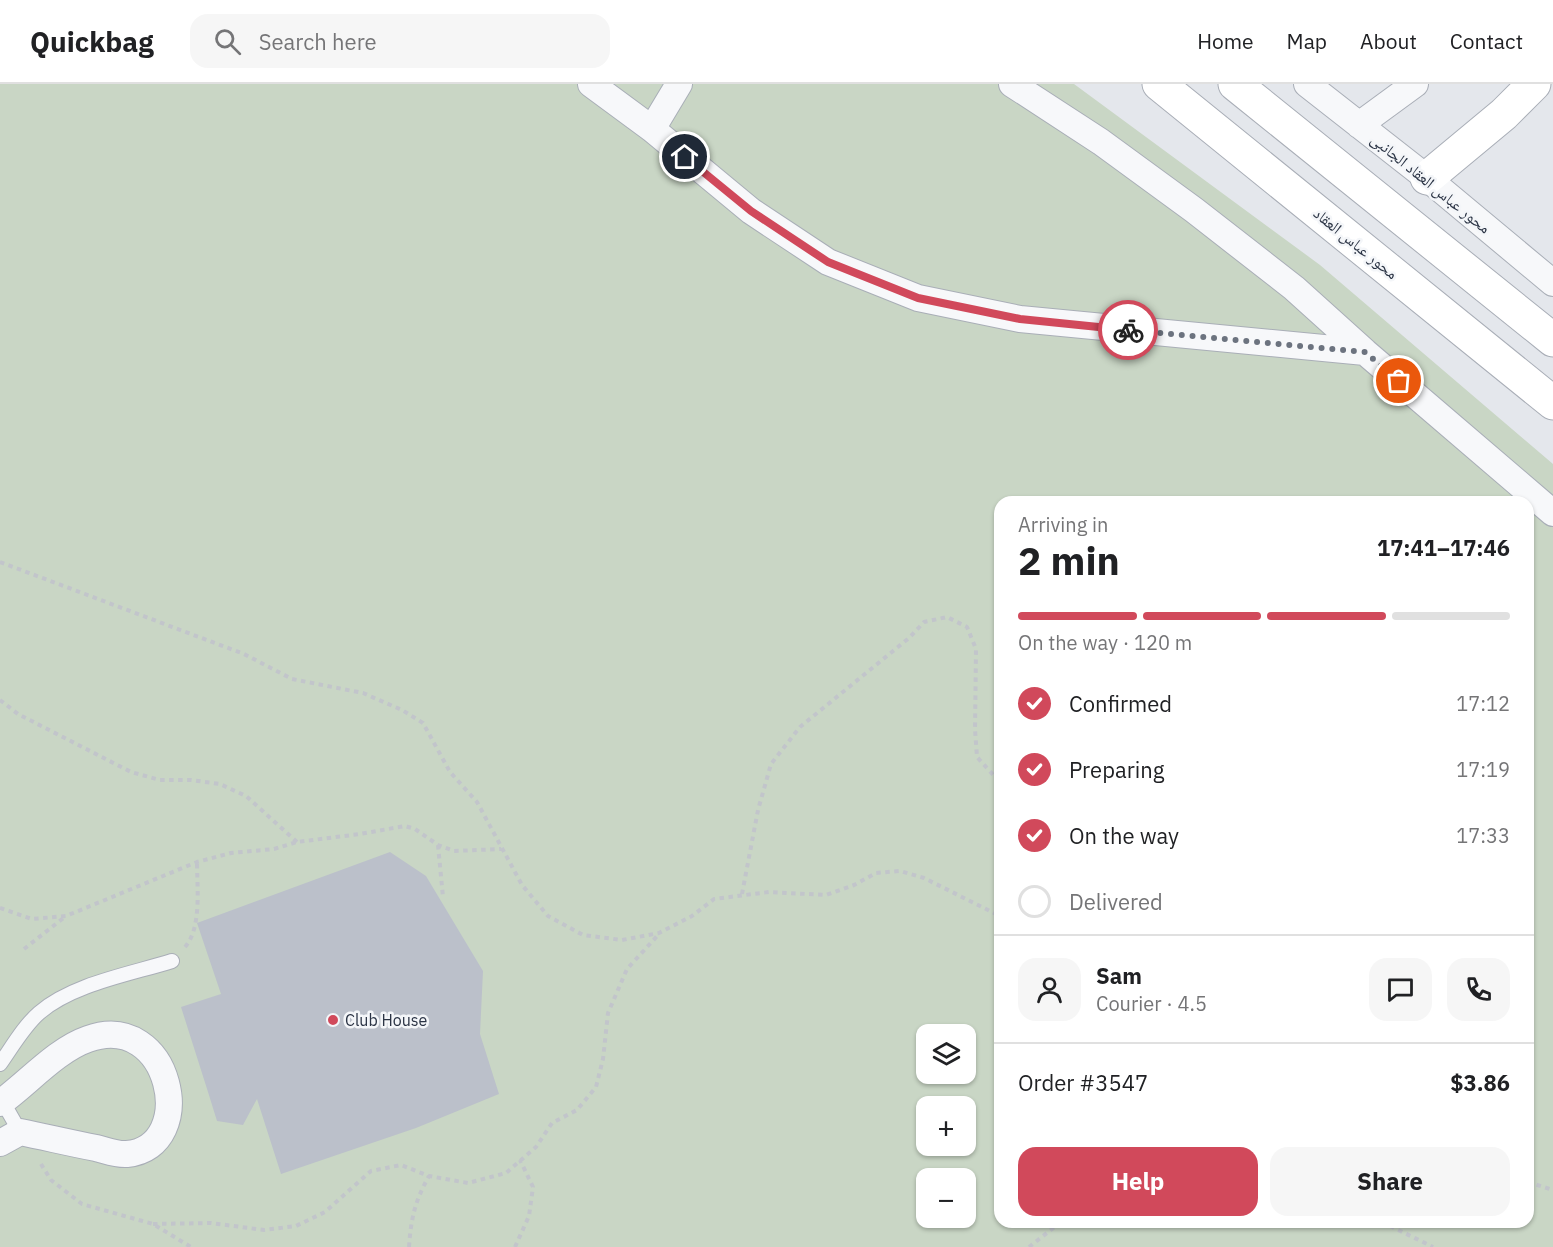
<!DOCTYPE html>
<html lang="en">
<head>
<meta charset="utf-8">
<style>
  body { margin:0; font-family:"IBM Plex Sans","Noto Naskh Arabic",sans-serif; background:#f6f6f6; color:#202124; height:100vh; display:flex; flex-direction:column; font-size:22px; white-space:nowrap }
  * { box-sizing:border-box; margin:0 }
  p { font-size:20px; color:#757577 }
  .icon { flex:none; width:33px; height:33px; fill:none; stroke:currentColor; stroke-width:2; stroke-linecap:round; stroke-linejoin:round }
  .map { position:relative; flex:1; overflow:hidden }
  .side { position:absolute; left:994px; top:412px; width:540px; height:732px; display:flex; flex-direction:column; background:#fff; border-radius:18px; box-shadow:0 2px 4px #0004 }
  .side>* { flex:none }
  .tools { position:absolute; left:916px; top:940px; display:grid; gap:12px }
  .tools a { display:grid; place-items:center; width:60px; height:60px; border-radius:12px; background:#fff; box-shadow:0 2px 4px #0004; font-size:30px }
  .pin { position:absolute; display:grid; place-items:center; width:51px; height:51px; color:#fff; margin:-26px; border:3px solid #fff; border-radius:50%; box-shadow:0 2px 6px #0007 }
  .courier { position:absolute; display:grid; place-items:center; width:60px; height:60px; margin:-30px; border:4px solid #d1495b; border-radius:50%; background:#fff; color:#222; box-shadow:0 2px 8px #0007 }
  .headline em { font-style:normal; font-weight:800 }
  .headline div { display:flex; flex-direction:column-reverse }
  .headline { display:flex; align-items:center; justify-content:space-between; height:102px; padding:0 24px }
  h1 { font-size:39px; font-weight:800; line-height:45px }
  .bar { display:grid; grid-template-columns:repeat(4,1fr); gap:9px 6px; align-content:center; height:72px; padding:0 24px }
  .bar i { height:8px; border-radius:4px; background:#e0e0e0 }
  .bar .on { background:#d1495b }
  .bar p { grid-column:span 4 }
  .line { display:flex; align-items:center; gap:15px; padding:0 24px; border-top:2px solid #e0e0e0 }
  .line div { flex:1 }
  .round { display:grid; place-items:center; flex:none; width:63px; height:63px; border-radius:18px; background:#f6f6f6 }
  ol { padding:0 24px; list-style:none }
  li { display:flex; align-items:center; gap:18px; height:66px }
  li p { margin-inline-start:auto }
  li .icon { padding:6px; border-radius:50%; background:#d1495b; color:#fff; stroke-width:4 }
  li:last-child { color:#757577 }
  li i { width:33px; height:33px; border:3px solid #e0e0e0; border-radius:50% }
  .cta { display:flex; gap:12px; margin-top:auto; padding:12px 24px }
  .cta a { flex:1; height:69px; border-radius:18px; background:#d1495b; color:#fff; font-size:24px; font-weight:800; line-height:69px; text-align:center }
  .cta a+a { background:#f6f6f6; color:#202124 }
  header { display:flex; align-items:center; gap:36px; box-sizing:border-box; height:84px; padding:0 30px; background:#fff; border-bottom:2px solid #e0e0e0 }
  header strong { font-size:28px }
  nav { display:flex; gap:33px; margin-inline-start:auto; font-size:21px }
  .search { width:420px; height:54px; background:#f6f6f6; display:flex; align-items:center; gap:15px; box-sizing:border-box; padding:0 21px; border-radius:18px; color:#757577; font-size:22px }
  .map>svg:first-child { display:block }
  .green { fill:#c9d6c5; fill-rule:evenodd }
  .building { fill:#bbc0ca }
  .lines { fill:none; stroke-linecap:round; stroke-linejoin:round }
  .lane-casing { stroke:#a9aeb7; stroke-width:16 }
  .street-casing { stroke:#a9aeb7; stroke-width:28 }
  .secondary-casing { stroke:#a9aeb7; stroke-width:35 }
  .path { stroke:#c2c5cb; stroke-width:4; stroke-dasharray:4.5 4.5; stroke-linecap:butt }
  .lane { stroke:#f7f8fa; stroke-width:14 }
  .street { stroke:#f7f8fa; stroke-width:26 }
  .secondary { stroke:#fff; stroke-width:33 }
  .done { stroke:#6c737f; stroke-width:6; stroke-dasharray:0 10.8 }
  .route { stroke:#d1495b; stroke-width:8 }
  .poi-dot { fill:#d1495b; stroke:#f4f6f9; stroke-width:2 }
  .labels { text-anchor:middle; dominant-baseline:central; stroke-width:5; stroke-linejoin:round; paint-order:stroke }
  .street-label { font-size:16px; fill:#2b3445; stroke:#f4f6f9 }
  .poi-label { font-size:16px; fill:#2b3445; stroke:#f4f6f9; text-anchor:start }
</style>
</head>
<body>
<header>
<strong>Quickbag</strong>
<div class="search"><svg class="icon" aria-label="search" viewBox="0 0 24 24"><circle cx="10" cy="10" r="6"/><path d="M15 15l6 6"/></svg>Search here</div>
<nav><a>Home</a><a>Map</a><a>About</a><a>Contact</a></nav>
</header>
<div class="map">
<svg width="1553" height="1163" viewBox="0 0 1553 1163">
  <rect width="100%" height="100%" fill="#e4e7ec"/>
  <path class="green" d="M0,0H1074L1320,181L1553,380V1163H0ZM1000,418H1528V1138H1000ZM927,951H966V990H927ZM927,1023H966V1062H927ZM927,1095H966V1134H927Z"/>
  <path class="building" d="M390,768L426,792L483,887L480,950L499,1010L416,1044L281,1090L257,1015L243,1041L217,1037L208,1008L181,923L221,910L197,839Z"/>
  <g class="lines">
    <g class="lane-casing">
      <path id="lane" d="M0,980C12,963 24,942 39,929C72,900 131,890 172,877
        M0,1013L20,1048"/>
    </g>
    <g class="street-casing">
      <path id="street" d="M591,0L652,45L751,127L828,178L918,214L1020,235L1365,268
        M1012,0L1101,58L1194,126L1294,204L1365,268L1553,429
        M1307,0L1427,94L1553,199
        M1359,41L1415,0
        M652,45L679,0
        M0,1019C27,1000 56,966 88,955C171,925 200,1063 127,1070C117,1071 105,1066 96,1064C70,1059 45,1053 20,1048L0,1059"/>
    </g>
    <g class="secondary-casing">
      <path id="secondary" d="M1159,0L1553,319
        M1235,0L1553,256
        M1427,94L1504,30L1534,0"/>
    </g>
    <path class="path" d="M0,478L244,570L292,595L363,609L402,626L423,639L450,688L477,718L522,801L548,832L583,851L622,856L659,849L692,832L714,815L769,808L826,811L854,801L876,789L900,787L924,794L1000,832
      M0,616L18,630L131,688L160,696H191L220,700L246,712L297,758
      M438,761L443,813
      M742,810L758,726L771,680L800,643L909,554L924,538L947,533L967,543L976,565L975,645L977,673L996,694L1000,695
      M0,824L32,835L66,832L197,778L231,769L274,765L297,758L360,750L405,742L415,745L438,761L454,767L501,765
      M185,863C202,844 197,802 197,778
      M24,865L66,832
      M41,1080L51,1096L82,1120L153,1140L191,1163
      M1528,1098L1553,1106
      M1382,1138L1433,1163
      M153,1140L211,1139L264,1146L296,1142L325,1128L371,1087L401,1081L429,1092L468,1099L506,1089L536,1063L552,1039L577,1026L596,1003L603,975L608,929L627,885L659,850
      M409,1163C411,1134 415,1117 429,1092
      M515,1163L529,1132L533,1103L520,1076
      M1029,1163L1061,1138"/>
    <use href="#lane" class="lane"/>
    <use href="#street" class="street"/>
    <use href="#secondary" class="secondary"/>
  </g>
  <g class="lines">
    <path class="done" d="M1128,246L1365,268L1399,297"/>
    <path class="route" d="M685,73L751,127L828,178L918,214L1020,235L1128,246"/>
  </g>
  <circle class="poi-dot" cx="333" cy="936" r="6"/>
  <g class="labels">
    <g class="street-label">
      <text transform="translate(1431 99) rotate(39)">محور عباس العقاد الجانبى</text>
      <text transform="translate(1356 159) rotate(39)">محور عباس العقاد</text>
    </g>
    <g class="poi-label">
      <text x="345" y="936">Club House</text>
    </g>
  </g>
</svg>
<div class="tools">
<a><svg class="icon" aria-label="layers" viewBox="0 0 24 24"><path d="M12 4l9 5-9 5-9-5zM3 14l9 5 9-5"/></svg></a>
<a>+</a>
<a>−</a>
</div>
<div class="pin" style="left:1399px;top:297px;background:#ea580c"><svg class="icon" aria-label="bag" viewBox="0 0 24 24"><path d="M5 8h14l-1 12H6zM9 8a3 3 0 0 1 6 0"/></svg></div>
<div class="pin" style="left:685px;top:73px;background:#1f2937"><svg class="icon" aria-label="home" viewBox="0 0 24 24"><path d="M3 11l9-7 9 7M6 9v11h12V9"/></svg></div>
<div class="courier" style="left:1128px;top:246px"><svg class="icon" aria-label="bike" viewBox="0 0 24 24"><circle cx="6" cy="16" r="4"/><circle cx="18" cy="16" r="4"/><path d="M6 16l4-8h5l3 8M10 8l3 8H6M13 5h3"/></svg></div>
<section class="side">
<div class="headline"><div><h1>2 min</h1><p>Arriving in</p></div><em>17:41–17:46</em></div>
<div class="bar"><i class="on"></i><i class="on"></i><i class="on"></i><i></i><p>On the way · 120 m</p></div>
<ol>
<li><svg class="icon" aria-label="check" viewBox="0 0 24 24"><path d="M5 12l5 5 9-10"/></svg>Confirmed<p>17:12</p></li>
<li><svg class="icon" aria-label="check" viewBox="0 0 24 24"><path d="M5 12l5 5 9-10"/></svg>Preparing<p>17:19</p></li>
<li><svg class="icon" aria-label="check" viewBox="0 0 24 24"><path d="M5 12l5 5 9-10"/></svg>On the way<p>17:33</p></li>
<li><i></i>Delivered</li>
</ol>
<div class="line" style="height:108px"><a class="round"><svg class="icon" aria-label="person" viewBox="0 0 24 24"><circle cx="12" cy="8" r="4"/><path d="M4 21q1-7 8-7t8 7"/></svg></a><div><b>Sam</b><p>Courier · 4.5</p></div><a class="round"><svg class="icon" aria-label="chat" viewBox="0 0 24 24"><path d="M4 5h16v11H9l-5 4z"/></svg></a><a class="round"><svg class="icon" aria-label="phone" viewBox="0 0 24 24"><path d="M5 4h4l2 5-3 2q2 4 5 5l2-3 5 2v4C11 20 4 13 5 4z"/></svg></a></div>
<div class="line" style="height:78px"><div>Order #3547</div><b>$3.86</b></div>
<div class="cta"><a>Help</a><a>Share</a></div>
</section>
</div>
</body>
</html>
